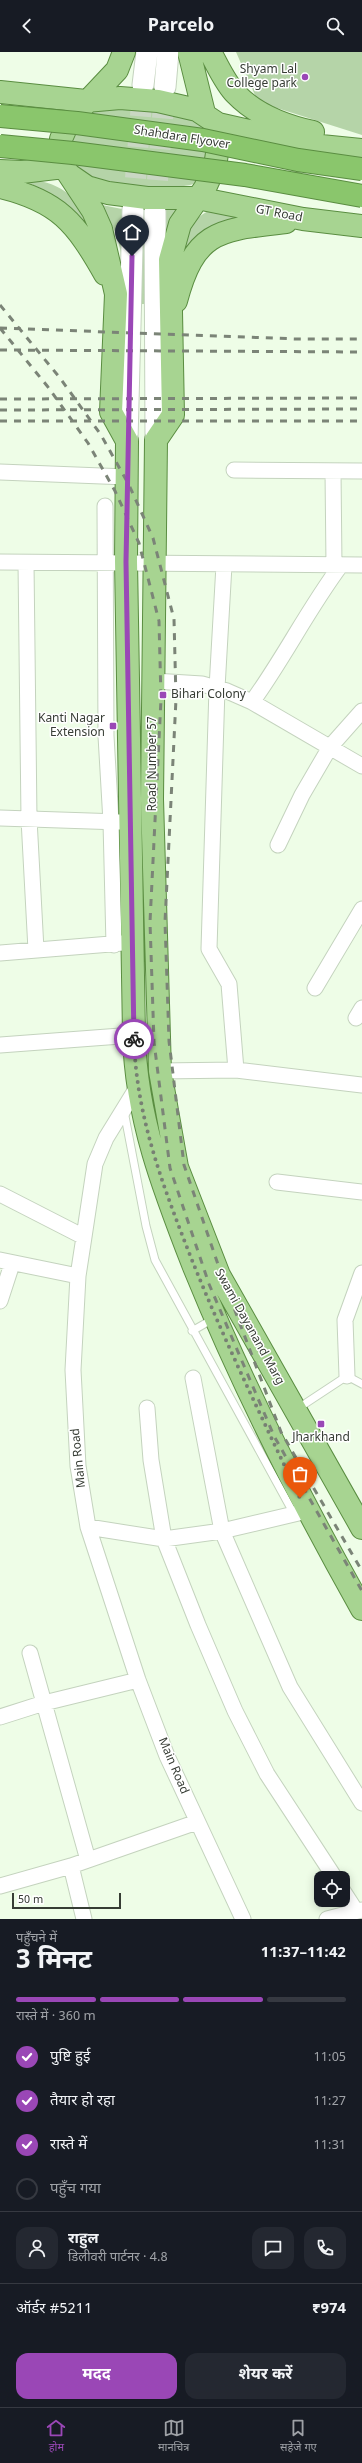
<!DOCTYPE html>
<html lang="hi">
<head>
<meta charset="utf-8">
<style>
  body { margin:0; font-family:Georgia,"Noto Sans Devanagari",serif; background:#242831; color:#f1f3f6; height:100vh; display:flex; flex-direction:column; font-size:15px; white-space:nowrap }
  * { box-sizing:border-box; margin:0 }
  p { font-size:13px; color:#9ea1a6 }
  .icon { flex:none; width:22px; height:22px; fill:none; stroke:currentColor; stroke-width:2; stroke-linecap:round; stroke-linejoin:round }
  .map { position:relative; height:1867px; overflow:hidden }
  .drawer { display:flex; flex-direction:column; background:#171b24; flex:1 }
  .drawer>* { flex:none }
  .buttons { position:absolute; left:314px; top:1819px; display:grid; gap:8px }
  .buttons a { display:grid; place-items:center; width:36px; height:36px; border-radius:8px; background:#171b24; box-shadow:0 2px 10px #0003; font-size:20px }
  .scale { position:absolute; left:12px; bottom:10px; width:109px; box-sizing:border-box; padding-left:4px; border:2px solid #373d35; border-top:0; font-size:11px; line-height:14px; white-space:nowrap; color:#373d35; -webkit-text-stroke:3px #fff; paint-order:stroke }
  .pin { position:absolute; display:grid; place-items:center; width:34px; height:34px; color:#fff; margin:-41px -17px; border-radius:50% 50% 50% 0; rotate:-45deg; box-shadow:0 0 4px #0007 }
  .pin .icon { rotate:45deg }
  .courier { position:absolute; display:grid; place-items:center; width:40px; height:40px; margin:-20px; border:3px solid #9a47b6; border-radius:50%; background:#fff; color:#222; box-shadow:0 1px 5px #0007 }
  .overview em { font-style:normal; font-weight:700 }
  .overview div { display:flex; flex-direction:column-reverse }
  .overview { display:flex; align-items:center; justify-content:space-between; height:68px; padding:0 16px }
  h1 { font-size:26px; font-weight:700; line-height:30px }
  .bar { display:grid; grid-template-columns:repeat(4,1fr); gap:6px 4px; align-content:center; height:48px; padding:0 16px }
  .bar i { height:5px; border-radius:3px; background:#363941 }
  .bar .current { background:#9a47b6 }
  .bar p { grid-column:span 4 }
  .line { display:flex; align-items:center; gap:10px; padding:0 16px; border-top:1px solid #363941 }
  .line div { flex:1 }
  .round { display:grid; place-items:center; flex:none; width:42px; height:42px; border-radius:12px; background:#242831 }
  ol { padding:0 16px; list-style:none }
  li { display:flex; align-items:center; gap:12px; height:44px }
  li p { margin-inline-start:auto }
  li .icon { padding:4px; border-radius:50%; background:#9a47b6; color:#fff; stroke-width:4 }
  li:last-child { color:#9ea1a6 }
  li i { width:22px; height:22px; border:2px solid #363941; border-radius:50% }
  .action { display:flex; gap:8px; margin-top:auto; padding:8px 16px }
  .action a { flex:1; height:46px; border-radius:12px; background:#9a47b6; color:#fff; font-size:16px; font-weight:700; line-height:46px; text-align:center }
  .action a+a { background:#242831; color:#f1f3f6 }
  header { display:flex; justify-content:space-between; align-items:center; height:52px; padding:0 16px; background:#171b24; font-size:18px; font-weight:700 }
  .tabs { display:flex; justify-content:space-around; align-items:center; height:56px; border-top:1px solid #363941; background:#171b24; font-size:11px; color:#9ea1a6 }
  .tabs a { display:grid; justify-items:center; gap:2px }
  .tabs .current { color:#9a47b6 }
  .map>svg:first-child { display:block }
  .green { fill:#b5d4a8 }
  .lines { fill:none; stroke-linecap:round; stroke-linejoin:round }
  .secondary-tunnel { stroke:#c9d7c3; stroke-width:21; stroke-dasharray:21 10; stroke-linecap:butt }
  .service-casing { stroke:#c4d3be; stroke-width:9 }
  .minor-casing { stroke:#c4d3be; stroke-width:17 }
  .secondary-casing { stroke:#c4d3be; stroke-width:23 }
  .primary-casing { stroke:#5a8d41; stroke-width:24 }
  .service { stroke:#fff; stroke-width:7 }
  .minor { stroke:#fff; stroke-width:15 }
  .secondary { stroke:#fff; stroke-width:21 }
  .primary { stroke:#a7d491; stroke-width:22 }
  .rail { stroke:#7b8477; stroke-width:3; stroke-dasharray:7 7; stroke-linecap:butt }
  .trunk-bridge-casing { stroke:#5a8d41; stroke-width:24; stroke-linecap:butt }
  .trunk-bridge { stroke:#8ac66c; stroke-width:22 }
  .done { stroke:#778073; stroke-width:4; stroke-dasharray:0 7.2 }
  .route { stroke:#9a47b6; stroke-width:5 }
  .poi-dot { fill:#9a47b6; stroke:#fff; stroke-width:1.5 }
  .labels { text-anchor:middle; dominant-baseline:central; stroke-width:3; stroke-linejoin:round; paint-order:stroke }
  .poi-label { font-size:12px; fill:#373d35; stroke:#fff; text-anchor:end }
  .street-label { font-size:12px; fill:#373d35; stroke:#fff }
</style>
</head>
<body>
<header><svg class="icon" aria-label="back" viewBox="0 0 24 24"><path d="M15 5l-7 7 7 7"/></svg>Parcelo<svg class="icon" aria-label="search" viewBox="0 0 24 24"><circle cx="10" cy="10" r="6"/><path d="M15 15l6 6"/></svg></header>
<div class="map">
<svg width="362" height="1867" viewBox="0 0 362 1867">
  <rect width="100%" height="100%" fill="#eefde7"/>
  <path class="green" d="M236,0H362V83L258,50Z
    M124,56L191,63L214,82L203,129L190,133L165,137L108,133L72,118L66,82L81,60Z
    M20,126C74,132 73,146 98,190L39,136Z
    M102,153L122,157L123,210L117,184Z
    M178,156L173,163L161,211L159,159Z
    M217,156L251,164C218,169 205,174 182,201C186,179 194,162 217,156Z
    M142,159H146V252H142Z"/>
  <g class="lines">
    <path class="secondary-tunnel" d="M133,157L143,33
      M155,159L165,35"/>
    <g class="service-casing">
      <path id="service" d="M124,1059L146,1174L155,1208L294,1462
        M192,1279L213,1267
        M297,1357L347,1324L362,1332"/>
    </g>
    <g class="minor-casing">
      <path id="minor" d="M234,418L362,419
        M333,419L334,513
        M0,420L127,425
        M105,454L106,684L111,770L114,893
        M0,510L362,513
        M26,511L29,767L36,898
        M224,513L217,636L209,897L229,932L236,1018
        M154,629L202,632L227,639L252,650L362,714
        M252,650C284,606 308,557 341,513
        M0,766L120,770
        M278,793L302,743L330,695L362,659
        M0,901L123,891
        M315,936L362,857
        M356,966L362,956
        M0,993L134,983
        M160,1019L236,1018L362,1033
        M138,1034L106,1086L95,1112L84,1185L78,1224L73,1318L78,1414L88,1475L138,1628L167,1704L243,1867
        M277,1130L362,1140
        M0,1142L84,1185
        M0,1208L78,1224
        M0,1249L12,1212
        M347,1324L345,1268L362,1221
        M193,1326L222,1479L290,1635L362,1751
        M147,1356L151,1408L164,1487L198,1573L235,1659L267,1722L335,1826
        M88,1475L164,1487L222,1479L307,1459
        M30,1601L88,1808
        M0,1665L44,1651L138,1628
        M71,1814L84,1867
        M0,1834L71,1814L197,1770
        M343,1839L356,1859
        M327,1867L362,1858"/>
    </g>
    <g class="secondary-casing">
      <path id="secondary" d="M143,33L147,0
        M165,35L168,0
        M155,159L156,388
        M127,389L133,157"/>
    </g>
    <g class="primary-casing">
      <path id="primary" d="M124,0L117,18L69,69L61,87L60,100L64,115L93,159L101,177L116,242L111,360L127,389L126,509L134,983C136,1067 164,1138 194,1215C242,1333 300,1447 362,1557
        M189,0L204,61
        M210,0C218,14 225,31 236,42C256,63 286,74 313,80
        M0,40L86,49L120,46L158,49L197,58L218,72L311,93L362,98
        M218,72L219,89L215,114L205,136L180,172L170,208L173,363L156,388L152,747L160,1019L177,1115L219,1223L362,1476
        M0,119L22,120L64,115
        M71,124L87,135L108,141L147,146H197L303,167L362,174
        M0,135C59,149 76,171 105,222
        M176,249C195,177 220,178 286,170"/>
    </g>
    <use href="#service" class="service"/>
    <use href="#minor" class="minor"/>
    <use href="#secondary" class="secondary"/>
    <use href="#primary" class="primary"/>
    <path class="rail" d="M0,253L60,326L101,383L129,433L153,486L174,567L176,647L165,870L169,989L184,1113L223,1227L281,1380L362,1519
      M0,276L48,335L88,391L115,439L139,491L159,569L161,647L150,870L154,990L170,1116L209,1232L274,1384L362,1539
      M0,276L297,287H362
      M0,298L362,300
      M0,347L362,346
      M0,358L362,357
      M0,369H362"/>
    <g class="trunk-bridge-casing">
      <path id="trunk-bridge" d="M0,64L77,71L203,88L298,108L362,117
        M0,94L73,101L245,123L362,144"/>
    </g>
    <use href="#trunk-bridge" class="trunk-bridge"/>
  </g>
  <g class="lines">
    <path class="done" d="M134,987C136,1061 161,1129 188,1198C221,1282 261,1364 300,1446"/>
    <path class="route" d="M132,204L126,510L134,987"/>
  </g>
  <g class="poi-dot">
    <circle cx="305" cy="25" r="4"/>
    <rect x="159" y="639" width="8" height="8" rx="2"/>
    <rect x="109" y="670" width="8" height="8" rx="2"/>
    <rect x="317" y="1368" width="8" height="8" rx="2"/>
  </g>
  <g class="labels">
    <g class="poi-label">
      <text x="297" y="18">Shyam Lal<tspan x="297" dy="14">College park</tspan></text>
      <text x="171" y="643" text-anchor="start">Bihari Colony</text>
      <text x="105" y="667">Kanti Nagar<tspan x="105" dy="14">Extension</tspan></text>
      <text x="321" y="1386" text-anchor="middle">Jharkhand</text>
    </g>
    <g class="street-label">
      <text transform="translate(182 86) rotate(9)">Shahdara Flyover</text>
      <text transform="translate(279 162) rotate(11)">GT Road</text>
      <text transform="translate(153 712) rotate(-90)">Road Number 57</text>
      <text transform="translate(249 1275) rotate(61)">Swami Dayanand Marg</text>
      <text transform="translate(79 1406) rotate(-96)">Main Road</text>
      <text transform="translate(173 1714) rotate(67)">Main Road</text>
    </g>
  </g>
</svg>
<div class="buttons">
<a><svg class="icon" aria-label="locate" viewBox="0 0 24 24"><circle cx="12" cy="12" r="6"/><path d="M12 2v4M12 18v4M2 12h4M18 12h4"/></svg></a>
</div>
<div class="scale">50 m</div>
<div class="pin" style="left:300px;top:1446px;background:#ea580c"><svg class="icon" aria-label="bag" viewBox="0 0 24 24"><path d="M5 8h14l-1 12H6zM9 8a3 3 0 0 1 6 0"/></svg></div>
<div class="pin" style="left:132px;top:204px;background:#1f2937"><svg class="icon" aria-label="home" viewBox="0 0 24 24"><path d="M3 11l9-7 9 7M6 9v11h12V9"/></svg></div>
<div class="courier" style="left:134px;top:987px"><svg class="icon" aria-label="bike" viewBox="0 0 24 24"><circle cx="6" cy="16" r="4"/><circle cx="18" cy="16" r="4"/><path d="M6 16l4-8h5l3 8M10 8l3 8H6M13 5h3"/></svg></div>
</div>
<section class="drawer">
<div class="overview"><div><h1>3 मिनट</h1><p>पहुँचने में</p></div><em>11:37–11:42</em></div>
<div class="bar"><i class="current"></i><i class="current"></i><i class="current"></i><i></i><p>रास्ते में · 360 m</p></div>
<ol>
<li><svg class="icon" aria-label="check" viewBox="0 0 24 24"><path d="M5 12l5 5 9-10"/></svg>पुष्टि हुई<p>11:05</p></li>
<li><svg class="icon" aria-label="check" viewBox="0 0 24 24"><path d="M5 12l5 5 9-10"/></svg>तैयार हो रहा<p>11:27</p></li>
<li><svg class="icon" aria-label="check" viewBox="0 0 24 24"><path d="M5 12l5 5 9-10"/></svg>रास्ते में<p>11:31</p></li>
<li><i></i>पहुँच गया</li>
</ol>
<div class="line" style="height:72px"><a class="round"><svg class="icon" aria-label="person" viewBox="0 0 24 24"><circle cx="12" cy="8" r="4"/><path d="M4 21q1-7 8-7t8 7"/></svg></a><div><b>राहुल</b><p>डिलीवरी पार्टनर · 4.8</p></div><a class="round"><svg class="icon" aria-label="chat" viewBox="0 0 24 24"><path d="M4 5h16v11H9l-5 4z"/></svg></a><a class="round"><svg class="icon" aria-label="phone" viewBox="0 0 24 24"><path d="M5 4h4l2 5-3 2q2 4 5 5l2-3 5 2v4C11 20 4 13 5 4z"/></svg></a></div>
<div class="line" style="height:52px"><div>ऑर्डर #5211</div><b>₹974</b></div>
<div class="action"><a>मदद</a><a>शेयर करें</a></div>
</section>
<nav class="tabs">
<a class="current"><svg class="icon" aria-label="home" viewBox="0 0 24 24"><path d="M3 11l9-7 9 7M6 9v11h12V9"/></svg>होम</a>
<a><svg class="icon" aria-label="map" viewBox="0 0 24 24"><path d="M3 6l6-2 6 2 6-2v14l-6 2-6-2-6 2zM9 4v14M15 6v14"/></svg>मानचित्र</a>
<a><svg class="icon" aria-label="saved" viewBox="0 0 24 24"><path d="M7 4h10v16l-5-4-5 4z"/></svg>सहेजे गए</a>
</nav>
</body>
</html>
